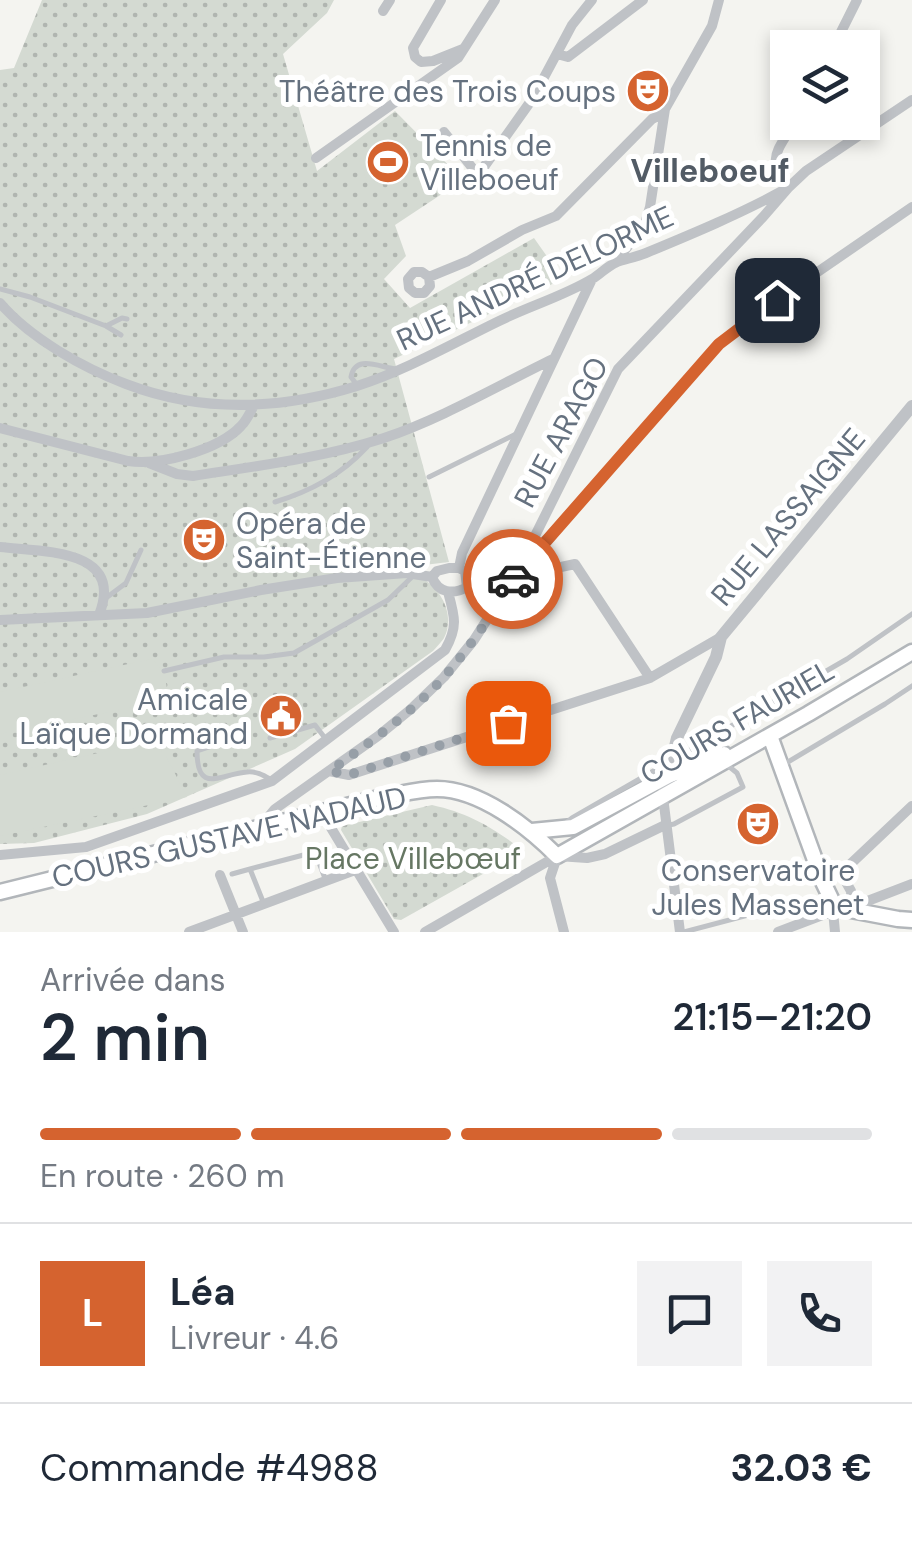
<!DOCTYPE html>
<html lang="fr">
<head>
<meta charset="utf-8">
<style>
  body { margin:0; font-family:"DM Sans",sans-serif; background:#f2f2f3; color:#1f2937; height:100vh; display:flex; flex-direction:column; font-size:38px; white-space:nowrap }
  * { box-sizing:border-box; margin:0 }
  p { font-size:32px; color:#747a83 }
  .icon { flex:none; width:55px; height:55px; fill:none; stroke:currentColor; stroke-width:2; stroke-linecap:round; stroke-linejoin:round }
  .map { position:relative; height:932px; overflow:hidden }
  .details { display:flex; flex-direction:column; background:#fff; flex:1 }
  .details>* { flex:none }
  .controls { position:absolute; left:770px; top:30px; display:grid; gap:20px }
  .controls a { display:grid; place-items:center; width:110px; height:110px; border-radius:0px; background:#fff; box-shadow:0 5px 15px #0003; font-size:50px }
  .pin { position:absolute; display:grid; place-items:center; width:85px; height:85px; color:#fff; margin:-42px; border-radius:20px; box-shadow:0 5px 15px #0006 }
  .courier { position:absolute; display:grid; place-items:center; width:100px; height:100px; margin:-50px; border:8px solid #d5632f; border-radius:50%; background:#fff; color:#222; box-shadow:0 2px 12px #0007 }
  .headline em { font-style:normal; font-weight:600 }
  .headline div { display:flex; flex-direction:column-reverse }
  .headline { display:flex; align-items:center; justify-content:space-between; height:170px; padding:0 40px }
  h1 { font-size:65px; font-weight:600; line-height:75px }
  .bar { display:grid; grid-template-columns:repeat(4,1fr); gap:15px 10px; align-content:center; height:120px; padding:0 40px }
  .bar i { height:12px; border-radius:8px; background:#e0e1e3 }
  .bar .selected { background:#d5632f }
  .bar p { grid-column:span 4 }
  .line { display:flex; align-items:center; gap:25px; padding:0 40px; border-top:2px solid #e0e1e3 }
  .line div { flex:1 }
  .round { display:grid; place-items:center; flex:none; width:105px; height:105px; border-radius:0px; background:#f2f2f3 }
  .map>svg:first-child { display:block }
  .grass { fill:url(#grass-dots) }
  .pitch { fill:#d4dad2 }
  .lines { fill:none; stroke-linecap:round; stroke-linejoin:round }
  .secondary-casing { stroke:#b2b6ba; stroke-width:19 }
  .service { stroke:#bfc2c6; stroke-width:5 }
  .minor { stroke:#bfc2c6; stroke-width:10 }
  .tertiary { stroke:#bfc2c6; stroke-width:12 }
  .secondary { stroke:#fff; stroke-width:14 }
  .done { stroke:#979fa7; stroke-width:10; stroke-dasharray:0 18 }
  .route { stroke:#d5632f; stroke-width:12 }
  .labels { text-anchor:middle; dominant-baseline:central; stroke-width:10; stroke-linejoin:round; paint-order:stroke }
  .poi-label { font-size:30px; fill:#65717f; stroke:#fff; text-anchor:end }
  .street-label { font-size:30px; fill:#65717f; stroke:#fff }
  .park-label { font-size:30px; fill:#667763; stroke:#fff }
  .neighbourhood-label { font-size:32px; font-weight:bold; fill:#525b65; stroke:#fff }
</style>
</head>
<body>
<div class="map">
<svg width="912" height="932" viewBox="0 0 912 932">
  <defs>
    <pattern id="grass-dots" width="8" height="8" patternUnits="userSpaceOnUse" patternTransform="scale(2.5)"><rect width="8" height="8" fill="#d4dad2"/><path d="M2 2h.1M6 6h.1" fill="none" stroke="#b0b5b0" stroke-width="1.8" stroke-linecap="round"/></pattern>
  </defs>
  <rect width="100%" height="100%" fill="#f4f4f0"/>
  <path class="grass" d="M42,0H334L327,13L283,54L317,171L395,111L463,180L395,225L406,256L384,279L410,308L534,238L563,279L394,359L449,562L424,565L425,580C443,592 455,617 444,638C444,639 434,650 433,651L295,749L147,814L34,843L0,844V70L14,68Z
    M432,805C468,813 490,826 520,848L522,852L401,920L394,919L341,830L342,826Z"/>
  <path class="pitch" d="M408,141L417,165L368,184L359,159Z
    M151,659L164,671L167,689L158,702L0,734V692Z
    M143,743L164,752L187,797L0,836V775Z"/>
  <g class="lines">
    <g class="secondary-casing">
      <path id="secondary" d="M770,736L823,882L835,907L898,919L912,920
        M532,831L573,827L668,776L724,754
        M0,892L383,797C401,794 419,789 437,789C480,789 528,827 557,856L808,714L912,652"/>
    </g>
    <path class="service" d="M0,289L30,297L106,326L121,335
      M106,326L122,318L127,319
      M357,385L351,377C355,354 379,367 395,369
      M429,477L516,434
      M275,502C311,491 341,475 367,447
      M106,598L126,583L141,550
      M164,671L224,657H264L294,653L388,600L413,576
      M239,737L197,751C197,795 220,774 247,772C256,771 263,775 270,779
      M270,738L315,725L325,738
      M783,765L885,704L912,686
      M564,825L572,818L847,659L912,614
      M669,825L674,824L743,787L737,773L726,764
      M232,874L250,869
      M264,904L250,869L315,852L326,881
      M684,932L790,904L796,907L800,922"/>
    <path class="minor" d="M441,0L413,48L415,57L421,62L433,61L463,49
      M383,11L390,0
      M833,48L857,0
      M557,54L568,57L643,0
      M444,132L474,170L481,171L533,98L572,25L592,0
      M316,158L458,58L495,0
      M789,187C765,157 778,152 794,122
      M614,263L644,227L650,207L665,109L712,26L719,0
      M429,277L430,286L424,293H415L409,288L408,279L414,272H422L429,277L468,261L522,230L556,216L652,119L663,113
      M0,303C30,338 83,368 126,384C202,413 280,410 357,386C404,371 450,345 495,323C526,307 562,297 592,279C601,274 607,266 617,262C626,259 636,257 646,253C692,234 740,214 784,190
      M0,428L128,461C159,466 219,450 241,426C247,420 250,413 254,405
      M149,463L177,474L193,476C257,466 322,458 384,438C441,419 499,385 553,359
      M0,547C43,552 125,548 99,615
      M525,564L719,344L777,300L912,207
      M449,568H459L465,571L467,587C453,595 438,593 432,577L437,571Z
      M459,568L462,553L592,279
      M467,587L575,564L650,678
      M0,620L147,613L261,590L337,578L407,573L432,577
      M329,771L349,775L650,678L721,637
      M663,797L680,932
      M322,813L394,932
      M260,827L275,809L378,736L411,709L444,677L474,640L515,576L618,369L763,217L789,187L806,171L912,100
      M0,855L86,847L272,781L445,650C458,627 455,617 448,592
      M558,856L587,858L605,854L665,825
      M557,857L550,878L564,932
      M841,873L851,891L852,910L865,902L912,884
      M220,875L243,932
      M823,882L841,873L912,806
      M833,911L835,932
      M189,932L355,870
      M425,932L557,856
      M778,932L833,911"/>
    <path class="tertiary" d="M663,797L677,738L716,657L721,637L912,406"/>
    <use href="#secondary" class="secondary"/>
  </g>
  <g class="lines">
    <path class="done" d="M508,723L349,775L330,771C370,742 412,713 445,676C471,646 493,613 513,579"/>
    <path class="route" d="M513,579L719,344L777,300"/>
  </g>
  <defs>
    <g id="theatre-disc" transform="scale(2.25)"><circle r="9.5" fill="#d5632f" stroke="#fff"/><path d="M-5-5.5Q0-4 5-5.5V0Q5 5 0 6Q-5 5-5 0ZM-3.3-2.5H-1v1.5H-3.3ZM1-2.5H3.3v1.5H1ZM-2.8 1Q0 5.5 2.8 1Z" fill="#fff"/></g>
    <g id="stadium-disc" transform="scale(2.25)"><circle r="9.5" fill="#d5632f" stroke="#fff"/><path d="M0-5a6.5 5 0 1 0 0 10a6.5 5 0 1 0 0-10ZM-3.5-1.8h7v3.6h-7Z" fill="#fff"/></g>
    <g id="civic-disc" transform="scale(2.25)"><circle r="9.5" fill="#d5632f" stroke="#fff"/><path d="M-.6-6.5H3V-4.5H.6V-3L4-1V1h2V6H-6V1h2V-1L-.6-3ZM-1.2 2.5V6h2.4V2.5Z" fill="#fff"/></g>
  </defs>
  <g fill-rule="evenodd">
    <use href="#theatre-disc" x="648" y="91"/>
    <use href="#stadium-disc" x="388" y="162"/>
    <use href="#theatre-disc" x="204" y="540"/>
    <use href="#civic-disc" x="281" y="716"/>
    <use href="#theatre-disc" x="758" y="824"/>
  </g>
  <g class="labels">
    <g class="poi-label">
      <text x="616" y="91">Théâtre des Trois Coups</text>
      <text x="420" y="145" text-anchor="start">Tennis de<tspan x="420" dy="34">Villeboeuf</tspan></text>
      <text x="236" y="523" text-anchor="start">Opéra de<tspan x="236" dy="34">Saint-Étienne</tspan></text>
      <text x="248" y="699">Amicale<tspan x="248" dy="34">Laïque Dormand</tspan></text>
      <text x="758" y="870" text-anchor="middle">Conservatoire<tspan x="758" dy="34">Jules Massenet</tspan></text>
    </g>
    <g class="street-label">
      <text transform="translate(535 278) rotate(-25)">RUE ANDRÉ DELORME</text>
      <text transform="translate(561 432) rotate(-62)">RUE ARAGO</text>
      <text transform="translate(788 517) rotate(-50)">RUE LASSAIGNE</text>
      <text transform="translate(737 722) rotate(-30)">COURS FAURIEL</text>
      <text transform="translate(229 837) rotate(-13)">COURS GUSTAVE NADAUD</text>
    </g>
    <g class="park-label">
      <text x="413" y="858">Place Villebœuf</text>
    </g>
    <g class="neighbourhood-label">
      <text x="710" y="171">Villeboeuf</text>
    </g>
  </g>
</svg>
<div class="controls">
<a><svg class="icon" aria-label="layers" viewBox="0 0 24 24"><path d="M12 4l9 5-9 5-9-5zM3 14l9 5 9-5"/></svg></a>
</div>
<div class="pin" style="left:508px;top:723px;background:#ea580c"><svg class="icon" aria-label="bag" viewBox="0 0 24 24"><path d="M5 8h14l-1 12H6zM9 8a3 3 0 0 1 6 0"/></svg></div>
<div class="pin" style="left:777px;top:300px;background:#1f2937"><svg class="icon" aria-label="home" viewBox="0 0 24 24"><path d="M3 11l9-7 9 7M6 9v11h12V9"/></svg></div>
<div class="courier" style="left:513px;top:579px"><svg class="icon" aria-label="car" viewBox="0 0 24 24"><path d="M5 17H2v-5l4-1 3-4h7l3 4 3 1v5h-3M9 17h6M6 11h13"/><circle cx="7" cy="17" r="2"/><circle cx="17" cy="17" r="2"/></svg></div>
</div>
<section class="details">
<div class="headline"><div><h1>2 min</h1><p>Arrivée dans</p></div><em>21:15–21:20</em></div>
<div class="bar"><i class="selected"></i><i class="selected"></i><i class="selected"></i><i></i><p>En route · 260 m</p></div>
<div class="line" style="height:180px"><b class="round" style="background:#d5632f;color:#fff">L</b><div><b>Léa</b><p>Livreur · 4.6</p></div><a class="round"><svg class="icon" aria-label="chat" viewBox="0 0 24 24"><path d="M4 5h16v11H9l-5 4z"/></svg></a><a class="round"><svg class="icon" aria-label="phone" viewBox="0 0 24 24"><path d="M5 4h4l2 5-3 2q2 4 5 5l2-3 5 2v4C11 20 4 13 5 4z"/></svg></a></div>
<div class="line" style="height:130px"><div>Commande #4988</div><b>32.03 €</b></div>
</section>
</body>
</html>
